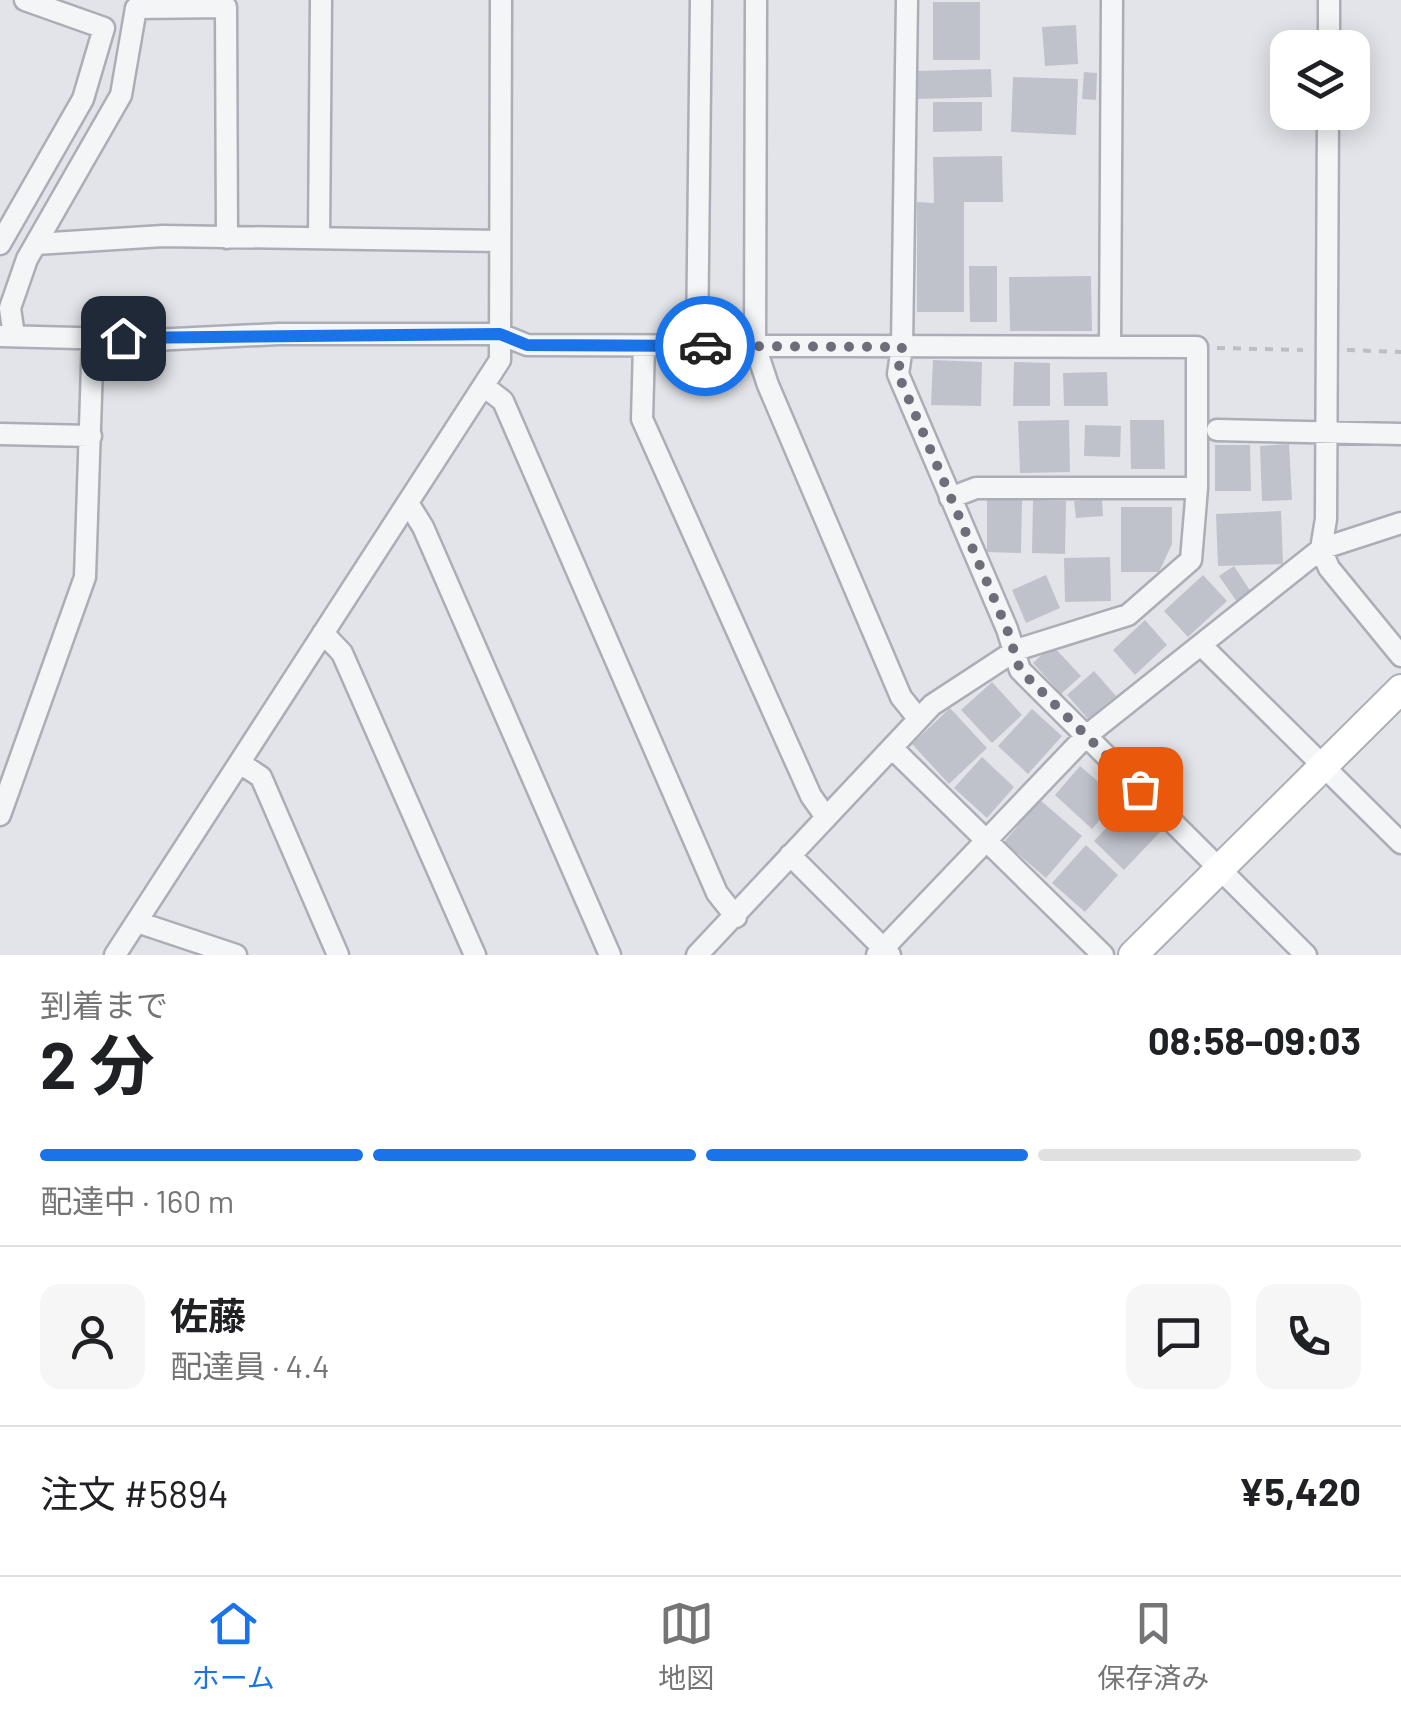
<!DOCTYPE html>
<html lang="ja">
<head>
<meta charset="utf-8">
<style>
  body { margin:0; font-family:Barlow,"Noto Sans JP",sans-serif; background:#f6f6f6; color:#202124; height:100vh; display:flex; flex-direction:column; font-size:38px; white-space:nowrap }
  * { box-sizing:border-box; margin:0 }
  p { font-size:32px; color:#757577 }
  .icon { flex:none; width:55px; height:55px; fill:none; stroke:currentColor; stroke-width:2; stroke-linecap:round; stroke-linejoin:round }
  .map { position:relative; height:955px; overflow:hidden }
  .drawer { display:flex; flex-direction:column; background:#fff; flex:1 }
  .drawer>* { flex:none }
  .controls { position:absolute; left:1270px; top:30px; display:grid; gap:20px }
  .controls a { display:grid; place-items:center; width:100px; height:100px; border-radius:20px; background:#fff; box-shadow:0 5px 25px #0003; font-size:50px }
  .pin { position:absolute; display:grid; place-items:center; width:85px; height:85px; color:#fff; margin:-42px; border-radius:20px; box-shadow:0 5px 15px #0006 }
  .courier { position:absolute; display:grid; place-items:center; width:100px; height:100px; margin:-50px; border:8px solid #1a73e8; border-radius:50%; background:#fff; color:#222; box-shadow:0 2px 12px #0007 }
  .summary em { font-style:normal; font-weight:700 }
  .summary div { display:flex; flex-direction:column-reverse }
  .summary { display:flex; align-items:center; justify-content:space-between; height:170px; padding:0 40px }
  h1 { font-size:65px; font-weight:700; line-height:75px }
  .bar { display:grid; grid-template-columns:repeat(4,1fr); gap:15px 10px; align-content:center; height:120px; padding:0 40px }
  .bar i { height:12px; border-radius:8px; background:#e0e0e0 }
  .bar .active { background:#1a73e8 }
  .bar p { grid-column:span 4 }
  .line { display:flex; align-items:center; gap:25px; padding:0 40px; border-top:2px solid #e0e0e0 }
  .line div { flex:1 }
  .round { display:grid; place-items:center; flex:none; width:105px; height:105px; border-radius:20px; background:#f6f6f6 }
  .tabs { display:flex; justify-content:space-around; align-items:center; height:140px; border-top:2px solid #e0e0e0; background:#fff; font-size:28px; color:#757577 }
  .tabs a { display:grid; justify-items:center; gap:5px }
  .tabs .active { color:#1a73e8 }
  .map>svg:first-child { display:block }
  .building { fill:#c0c2cb }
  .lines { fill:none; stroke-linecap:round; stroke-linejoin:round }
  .street-casing { stroke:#abaeb6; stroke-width:25 }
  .secondary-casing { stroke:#abaeb6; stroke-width:32 }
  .path { stroke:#bcbec3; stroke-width:4; stroke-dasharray:8 8; stroke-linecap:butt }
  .street { stroke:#f4f5f7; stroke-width:20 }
  .secondary { stroke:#fff; stroke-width:28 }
  .done { stroke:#6c6f7a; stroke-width:10; stroke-dasharray:0 18 }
  .route { stroke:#1a73e8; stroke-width:12 }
</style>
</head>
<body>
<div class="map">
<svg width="1401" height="955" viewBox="0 0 1401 955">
  <rect width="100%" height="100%" fill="#e2e4e9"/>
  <path class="building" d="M933,2H980V60H933Z
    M1076,25L1078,64L1045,66L1042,27Z
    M991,69L992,97L918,99L917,71Z
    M1084,72L1097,73L1096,100L1082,99Z
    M1013,77L1078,79L1076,135L1011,132Z
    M933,102H982V131L933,132Z
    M1002,156L1003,202H964V312H917V202L934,203L933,157Z
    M969,266H997V322H970Z
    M1091,276L1092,331H1010L1009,277Z
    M933,360L982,362L981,406L931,405Z
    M1014,362L1050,363V406H1013Z
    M1107,372L1108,406H1064L1063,373Z
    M1069,420L1070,472L1020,473L1018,421Z
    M1130,420H1164L1165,469H1131Z
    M1085,425L1121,426L1120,457L1084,456Z
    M1289,444L1292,500L1262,501L1260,446Z
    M1215,445H1250L1251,491H1215Z
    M987,499H1022L1021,553L987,552Z
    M1102,499L1103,516L1076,518L1074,501Z
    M1033,500L1066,501L1065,554L1032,553Z
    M1121,507H1172V544L1159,572H1121Z
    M1281,511L1283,564L1218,566L1216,514Z
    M1110,557L1111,601L1065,602L1064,558Z
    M1234,566L1251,592L1237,602L1219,576Z
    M1046,575L1060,608L1026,623L1012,590Z
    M1203,575L1227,601L1188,637L1164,611Z
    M1145,620L1167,645L1135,675L1113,650Z
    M1052,645L1081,676L1061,694L1033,663Z
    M1094,671L1116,696L1088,719L1067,695Z
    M992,682L1022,715L992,743L961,710Z
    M950,708L987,748L949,784L912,744Z
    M1032,709L1062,736L1028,774L998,746Z
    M982,757L1014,787L987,818L954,788Z
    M1080,766L1118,799L1092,829L1055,795Z
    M1040,800L1082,836L1046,878L1004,842Z
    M1131,802L1161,831L1124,870L1094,841Z
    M1086,845L1118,875L1085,912L1052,883Z"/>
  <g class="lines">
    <g class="street-casing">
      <path id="street" d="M756,0L755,346L768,385L901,697L917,717
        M907,0L902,347L898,374L1007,629L1020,670L1306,955
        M1329,48V0
        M1328,112L1326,519L1321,549L1329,568L1401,656
        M319,238L321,0
        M0,244L83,99L104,28L25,0
        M36,244L163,236L500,241
        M0,336L153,340L279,334H500L527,345L1197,347V488L1191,560L1128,615L1016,650L932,705L697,955
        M14,336L10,308L27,259L121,95L136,8L226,7L227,238
        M697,345L701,0
        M644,346L642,419L811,796L826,817
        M1110,347L1112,0
        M485,387L503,401L717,893L736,917
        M1217,430L1401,434
        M0,434L91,436
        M950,498L976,488H1197
        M408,503L423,527L610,955
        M323,633L342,653L475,955
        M1201,645L1401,843
        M892,748L1103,955
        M240,763L261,777L338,955
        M0,815L85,577L93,336
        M790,855L890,955
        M137,922L236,955
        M115,955L500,360L501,0
        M877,955L1086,736L1321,549L1401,523"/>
    </g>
    <g class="secondary-casing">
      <path id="secondary" d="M1133,955L1401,689"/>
    </g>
    <path class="path" d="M1217,348L1303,350
      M1347,350L1401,352"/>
    <use href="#street" class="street"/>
    <use href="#secondary" class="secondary"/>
  </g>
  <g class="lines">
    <path class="done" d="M705,346L902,347L898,374L1007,629L1020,670L1140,789"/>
    <path class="route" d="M123,338L500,334L527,345L705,346"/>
  </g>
</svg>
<div class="controls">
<a><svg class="icon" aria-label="layers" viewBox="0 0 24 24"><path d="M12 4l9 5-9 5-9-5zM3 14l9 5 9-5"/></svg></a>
</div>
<div class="pin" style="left:1140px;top:789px;background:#ea580c"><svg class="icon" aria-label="bag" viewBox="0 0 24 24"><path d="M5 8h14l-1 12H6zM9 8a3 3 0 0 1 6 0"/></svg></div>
<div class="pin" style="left:123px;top:338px;background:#1f2937"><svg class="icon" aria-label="home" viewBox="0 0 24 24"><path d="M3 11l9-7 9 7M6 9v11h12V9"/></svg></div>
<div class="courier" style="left:705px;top:346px"><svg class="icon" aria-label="car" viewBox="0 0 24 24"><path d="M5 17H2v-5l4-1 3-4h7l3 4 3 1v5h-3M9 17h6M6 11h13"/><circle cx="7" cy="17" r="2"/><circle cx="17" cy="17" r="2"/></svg></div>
</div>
<section class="drawer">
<div class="summary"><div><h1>2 分</h1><p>到着まで</p></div><em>08:58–09:03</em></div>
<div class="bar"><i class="active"></i><i class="active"></i><i class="active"></i><i></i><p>配達中 · 160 m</p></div>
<div class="line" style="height:180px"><a class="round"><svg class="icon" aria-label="person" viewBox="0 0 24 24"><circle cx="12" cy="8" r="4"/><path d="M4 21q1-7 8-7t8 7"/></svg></a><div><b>佐藤</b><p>配達員 · 4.4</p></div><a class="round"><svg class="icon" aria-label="chat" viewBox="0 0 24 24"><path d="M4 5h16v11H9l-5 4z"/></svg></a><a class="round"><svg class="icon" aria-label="phone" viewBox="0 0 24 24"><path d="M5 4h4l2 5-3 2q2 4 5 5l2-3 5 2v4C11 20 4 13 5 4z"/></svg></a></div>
<div class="line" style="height:130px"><div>注文 #5894</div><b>¥5,420</b></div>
</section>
<nav class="tabs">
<a class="active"><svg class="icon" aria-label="home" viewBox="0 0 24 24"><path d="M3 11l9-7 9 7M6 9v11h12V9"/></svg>ホーム</a>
<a><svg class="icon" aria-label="map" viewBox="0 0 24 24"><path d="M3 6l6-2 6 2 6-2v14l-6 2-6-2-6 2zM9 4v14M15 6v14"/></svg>地図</a>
<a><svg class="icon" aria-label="saved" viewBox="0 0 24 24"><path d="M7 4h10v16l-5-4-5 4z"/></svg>保存済み</a>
</nav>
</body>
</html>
